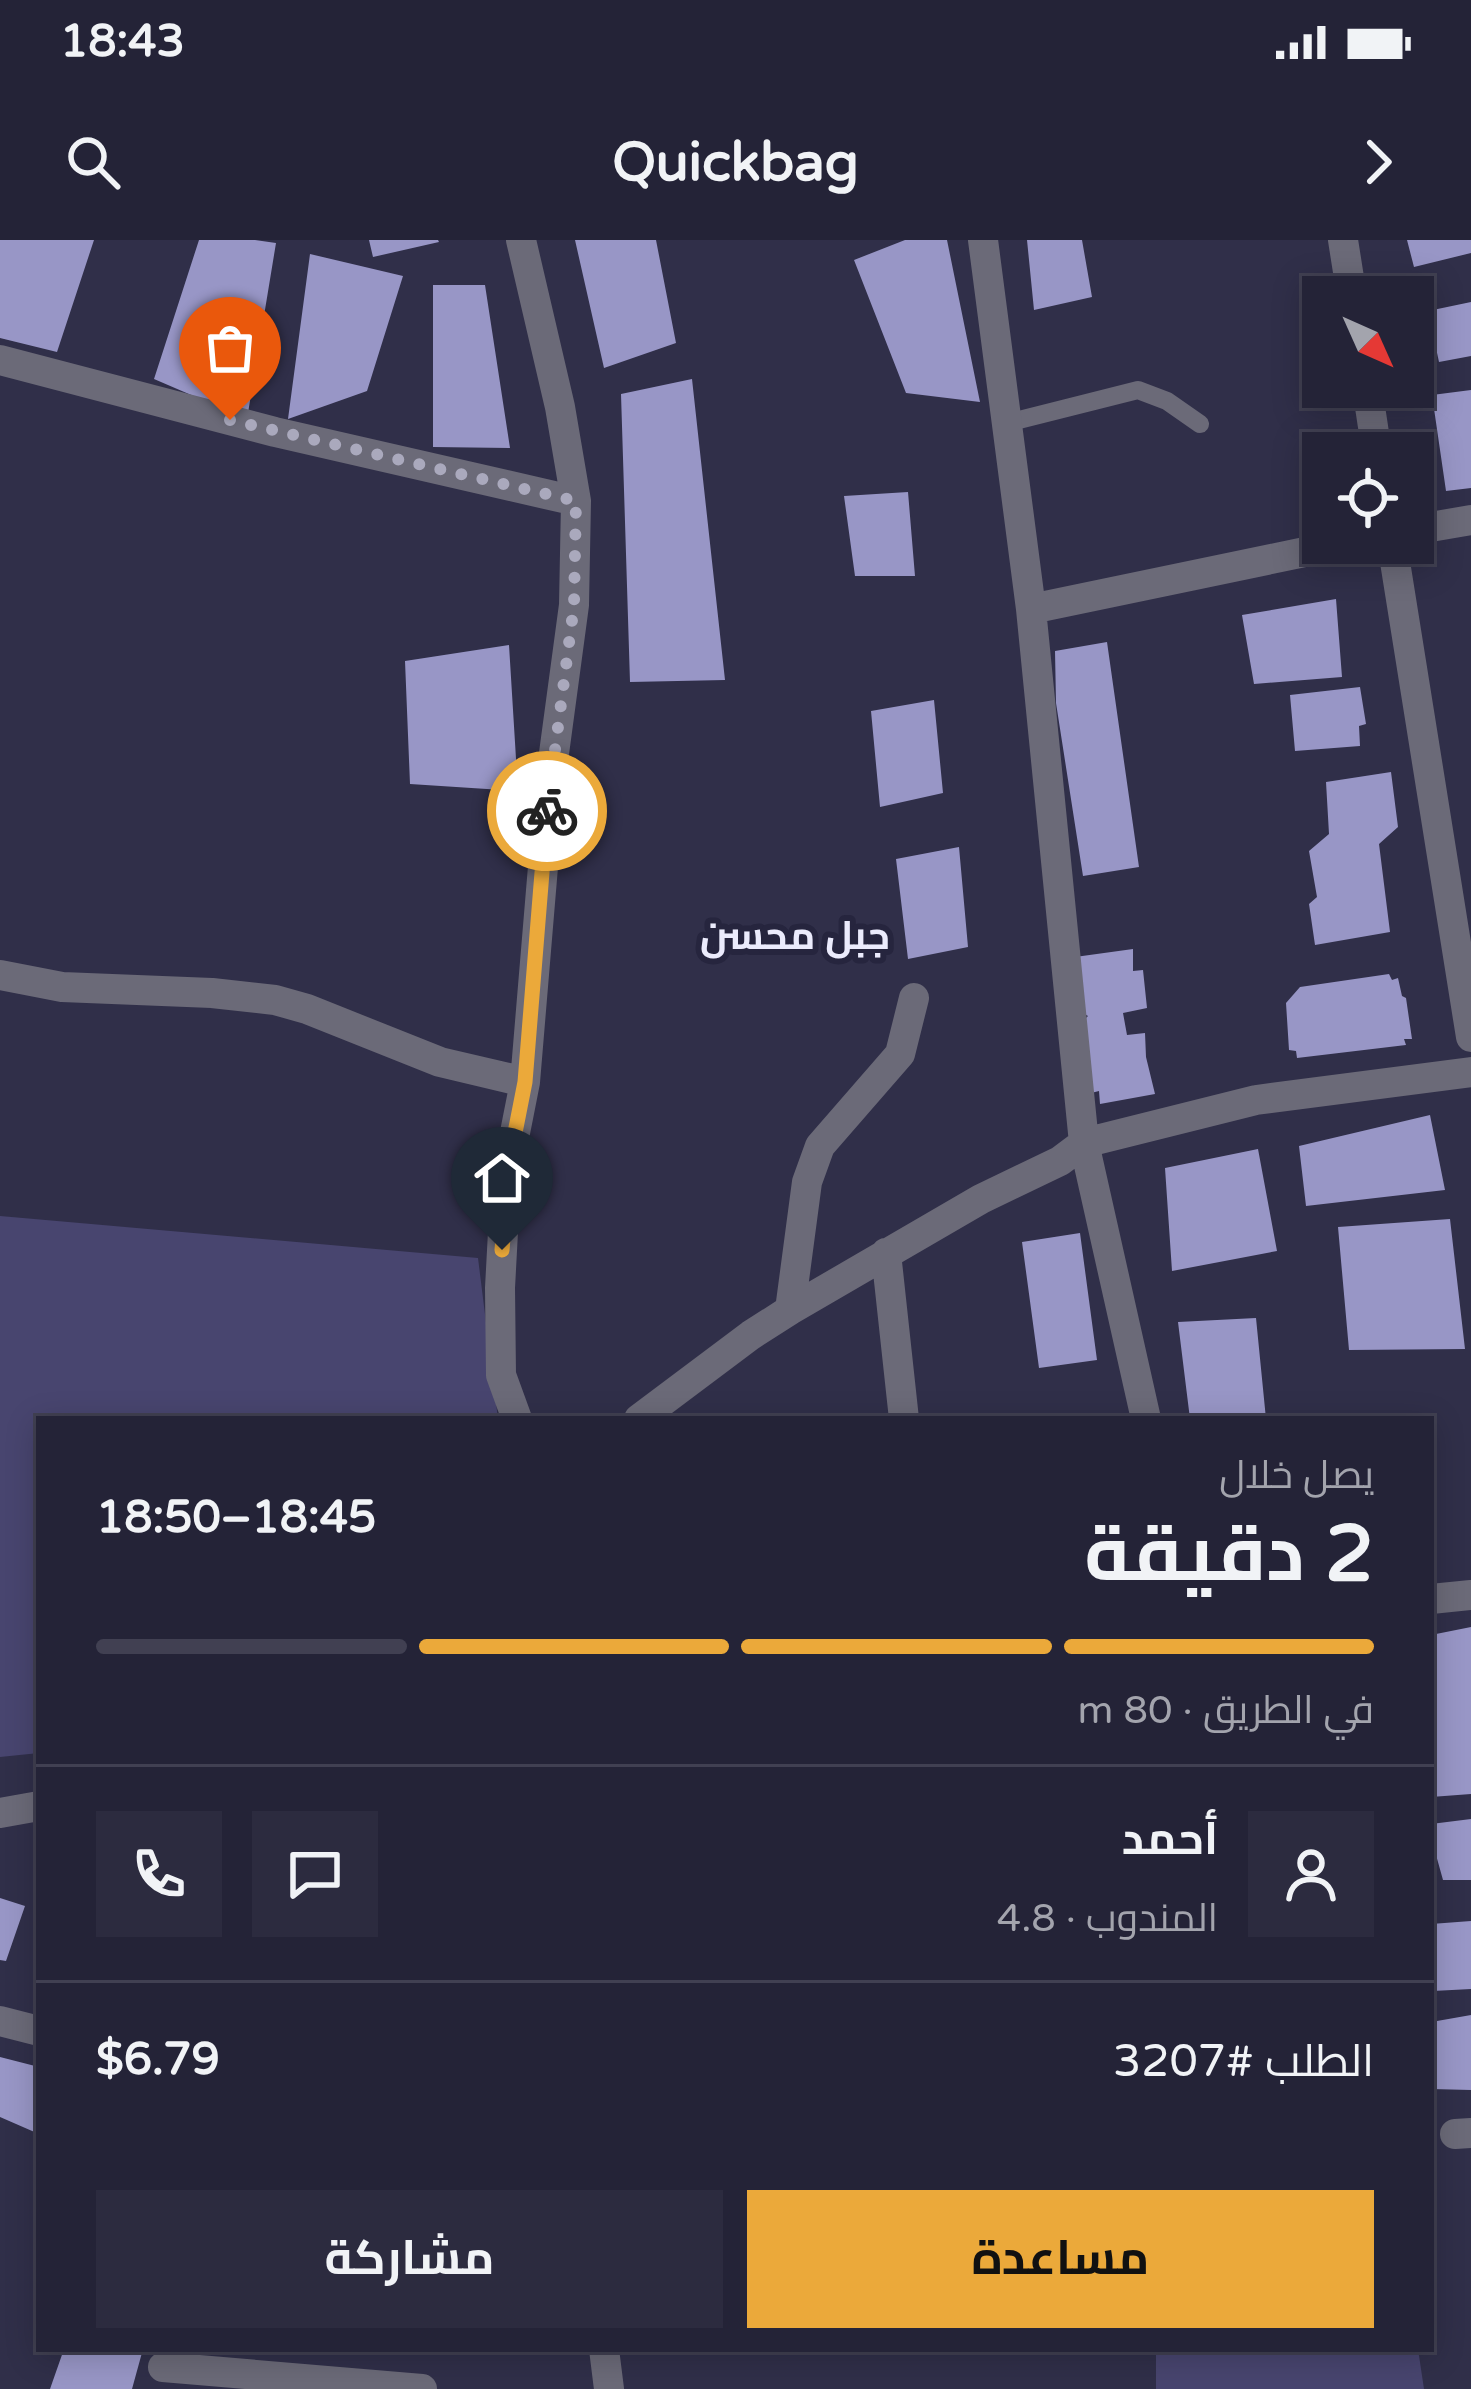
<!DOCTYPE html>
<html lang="ar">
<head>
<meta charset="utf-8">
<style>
  body { margin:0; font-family:"Varela Round",Cairo,sans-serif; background:#2c2b3f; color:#f1f3f6; direction:rtl; height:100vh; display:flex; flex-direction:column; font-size:45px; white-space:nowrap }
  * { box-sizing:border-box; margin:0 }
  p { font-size:39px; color:#a3a4ad }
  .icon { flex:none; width:66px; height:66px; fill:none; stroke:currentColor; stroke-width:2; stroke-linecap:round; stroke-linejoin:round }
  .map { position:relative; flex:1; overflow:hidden; direction:ltr }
  .sheet { position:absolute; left:36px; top:1176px; width:1398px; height:936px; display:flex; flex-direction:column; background:#242337; border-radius:0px; box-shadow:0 6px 30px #0003,0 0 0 3px #414052; direction:rtl }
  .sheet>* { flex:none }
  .needle { width:78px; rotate:135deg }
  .fabs { position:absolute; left:1302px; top:36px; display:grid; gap:24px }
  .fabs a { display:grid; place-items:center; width:132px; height:132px; border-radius:0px; background:#242337; box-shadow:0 6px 30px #0003,0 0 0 3px #414052; font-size:60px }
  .pin { position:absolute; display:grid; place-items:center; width:102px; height:102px; color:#fff; margin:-123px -51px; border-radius:50% 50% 50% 0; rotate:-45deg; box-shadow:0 0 12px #0007 }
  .pin .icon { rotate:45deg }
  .courier { position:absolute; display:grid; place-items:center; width:120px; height:120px; margin:-60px; border:9px solid #eba93a; border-radius:50%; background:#fff; color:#222; box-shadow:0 3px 15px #0007 }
  .overview em { font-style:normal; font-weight:700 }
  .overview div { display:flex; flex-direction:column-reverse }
  .overview { display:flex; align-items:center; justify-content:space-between; height:204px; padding:0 60px }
  h1 { font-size:78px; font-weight:700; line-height:90px }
  .bar { display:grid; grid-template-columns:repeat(4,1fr); gap:18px 12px; align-content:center; height:144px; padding:0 60px }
  .bar i { height:15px; border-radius:9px; background:#414052 }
  .bar .current { background:#eba93a }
  .bar p { grid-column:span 4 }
  .line { display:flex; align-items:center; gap:30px; padding:0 60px; border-top:3px solid #414052 }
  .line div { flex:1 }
  .round { display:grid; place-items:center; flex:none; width:126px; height:126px; border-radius:0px; background:#2c2b3f }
  .primary-button { display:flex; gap:24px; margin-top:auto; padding:24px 60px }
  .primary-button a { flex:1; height:138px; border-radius:0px; background:#eba93a; color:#111; font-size:48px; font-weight:700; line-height:138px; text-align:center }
  .primary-button a+a { background:#2c2b3f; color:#f1f3f6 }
  .status { display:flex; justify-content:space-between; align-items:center; height:84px; padding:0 60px; background:#242337; direction:ltr }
  .status svg { height:33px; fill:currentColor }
  header { display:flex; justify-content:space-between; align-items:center; height:156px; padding:0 60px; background:#242337; font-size:54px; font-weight:700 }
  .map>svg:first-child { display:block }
  .green { fill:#48456f }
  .building { fill:#9896c6 }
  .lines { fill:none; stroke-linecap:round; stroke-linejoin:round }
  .lane { stroke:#6b6a78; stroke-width:18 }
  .street { stroke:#6b6a78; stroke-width:30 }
  .done { stroke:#aaa9bd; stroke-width:12; stroke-dasharray:0 21.6 }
  .route { stroke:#eba93a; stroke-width:15 }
  .labels { text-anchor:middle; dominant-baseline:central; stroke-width:12; stroke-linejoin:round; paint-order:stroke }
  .neighbourhood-label { font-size:39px; font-weight:bold; fill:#ebebfc; stroke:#26253e }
</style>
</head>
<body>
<div class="status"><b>18:43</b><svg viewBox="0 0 49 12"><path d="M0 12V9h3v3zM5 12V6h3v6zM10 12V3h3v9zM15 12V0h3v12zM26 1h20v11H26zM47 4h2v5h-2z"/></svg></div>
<header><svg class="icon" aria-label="forward" viewBox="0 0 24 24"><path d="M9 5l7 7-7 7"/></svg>Quickbag<svg class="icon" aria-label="search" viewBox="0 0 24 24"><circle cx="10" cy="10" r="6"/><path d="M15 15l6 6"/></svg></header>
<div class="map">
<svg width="1471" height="2149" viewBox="0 0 1471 2149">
  <rect width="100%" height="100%" fill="#302f49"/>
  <path class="green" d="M0,976L478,1018L498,1179H39V1513L0,1517Z
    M1156,2109H1418L1424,2149H1156Z"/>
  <path class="building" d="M0,0H94L57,112L0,98Z
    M199,0H255L276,3L247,179L154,139Z
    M369,0H438L439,2L373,17Z
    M575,0H656L676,103L604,128Z
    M905,0H947L980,162L906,153L854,20Z
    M1027,0H1082L1092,57L1034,70Z
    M1407,0H1471V13L1414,27Z
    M310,14L403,36L367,151L288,179Z
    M433,45H485L510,208L433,207Z
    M1471,62V116L1439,122L1428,71Z
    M692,139L725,440L630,442L621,154Z
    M1471,150V248L1446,251L1432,155Z
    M908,252L915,336H855L844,256Z
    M1336,359L1342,437L1254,444L1242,375Z
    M1107,402L1139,627L1083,636L1056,463L1055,411Z
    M509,405L518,551L410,544L405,421Z
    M1360,447L1366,484L1359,486L1360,506L1295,511L1290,455Z
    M934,460L943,553L880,567L871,471Z
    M1391,532L1398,587L1379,604L1390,692L1315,705L1309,664L1317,657L1309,611L1329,594L1326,542Z
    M959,607L968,707L908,719L896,619Z
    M1133,709V731L1143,730L1147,768L1123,773L1127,795L1145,793L1146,817L1155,854L1100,864L1099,851L1091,853L1080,784L1088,776L1081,772L1075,717Z
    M1389,734L1392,740L1398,738L1402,756L1406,758L1412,799H1404L1406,805L1297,818L1296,811L1289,810L1286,763L1300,747Z
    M1430,875L1445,950L1306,966L1299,906Z
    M1258,909L1277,1011L1172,1031L1165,928Z
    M1450,979L1465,1109L1349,1110L1338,987Z
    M1080,993L1097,1120L1039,1128L1022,1002Z
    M1256,1078L1266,1179H1190L1178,1082Z
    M1471,1387V1554L1431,1557V1395Z
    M1471,1579V1640H1443L1431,1597V1584Z
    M0,1658L25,1666L6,1721L0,1720Z
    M1471,1681V1749L1433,1751L1431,1684Z
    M1471,1775V1850L1431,1849L1437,1781Z
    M0,1817L39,1827V1894L0,1877Z
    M64,2109H143L132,2149H50Z"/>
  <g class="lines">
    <path class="lane" d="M1007,183L1138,150L1167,161L1200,184"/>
    <path class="street" d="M521,0L560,167L576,261
      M983,0L1031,369L1084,903L1146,1179
      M1343,0L1352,57
      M0,120L275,192L576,261L574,365L550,543L525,842L510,918L504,973L500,1048L501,1135L517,1179
      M1367,147L1377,213
      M1413,290L1471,280
      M1392,303L1471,797
      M1031,369L1348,303
      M0,735L62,747L212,753L275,760L307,769L440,822L525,842
      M886,1013L904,1179
      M790,1070L807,942L820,906L900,814L914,758
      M639,1179L751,1095L790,1070L981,959L1060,921L1084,903L1256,860L1471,832
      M1431,1359L1471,1355
      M0,1573L39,1566
      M0,1781L39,1791
      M1455,1894L1471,1893
      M604,2109L609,2149
      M163,2127L422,2149"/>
  </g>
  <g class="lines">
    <path class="done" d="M230,180L576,261L574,365L547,571"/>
    <path class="route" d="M502,1010L510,918L525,842L547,571"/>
  </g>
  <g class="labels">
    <g class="neighbourhood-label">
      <text x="795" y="696">جبل محسن</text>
    </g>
  </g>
</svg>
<div class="fabs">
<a><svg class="needle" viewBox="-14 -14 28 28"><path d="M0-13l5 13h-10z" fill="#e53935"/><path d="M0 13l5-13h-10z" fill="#a3a4ad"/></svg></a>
<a><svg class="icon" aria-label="locate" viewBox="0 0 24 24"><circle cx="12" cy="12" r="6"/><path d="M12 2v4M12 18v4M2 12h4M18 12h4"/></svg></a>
</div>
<div class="pin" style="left:230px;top:180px;background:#ea580c"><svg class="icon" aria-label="bag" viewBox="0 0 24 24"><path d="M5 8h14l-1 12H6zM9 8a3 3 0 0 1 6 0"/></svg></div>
<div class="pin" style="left:502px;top:1010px;background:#1f2937"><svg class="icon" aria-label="home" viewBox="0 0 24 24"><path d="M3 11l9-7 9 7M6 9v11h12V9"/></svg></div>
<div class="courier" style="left:547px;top:571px"><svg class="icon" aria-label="bike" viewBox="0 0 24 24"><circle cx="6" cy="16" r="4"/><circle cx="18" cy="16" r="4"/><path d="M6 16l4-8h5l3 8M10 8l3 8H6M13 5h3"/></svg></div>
<section class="sheet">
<div class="overview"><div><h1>2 دقيقة</h1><p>يصل خلال</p></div><em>18:45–18:50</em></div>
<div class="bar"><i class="current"></i><i class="current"></i><i class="current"></i><i></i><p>في الطريق · 80 m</p></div>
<div class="line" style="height:216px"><a class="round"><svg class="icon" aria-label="person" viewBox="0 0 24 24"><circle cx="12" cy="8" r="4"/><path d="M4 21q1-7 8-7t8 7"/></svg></a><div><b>أحمد</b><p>المندوب · 4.8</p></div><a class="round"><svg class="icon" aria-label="chat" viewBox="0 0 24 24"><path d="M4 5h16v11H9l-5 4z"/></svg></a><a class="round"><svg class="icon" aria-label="phone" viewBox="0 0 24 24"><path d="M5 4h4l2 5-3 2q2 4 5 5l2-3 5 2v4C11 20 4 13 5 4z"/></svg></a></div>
<div class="line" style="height:156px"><div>الطلب #3207</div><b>$6.79</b></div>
<div class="primary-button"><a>مساعدة</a><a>مشاركة</a></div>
</section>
</div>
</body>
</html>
